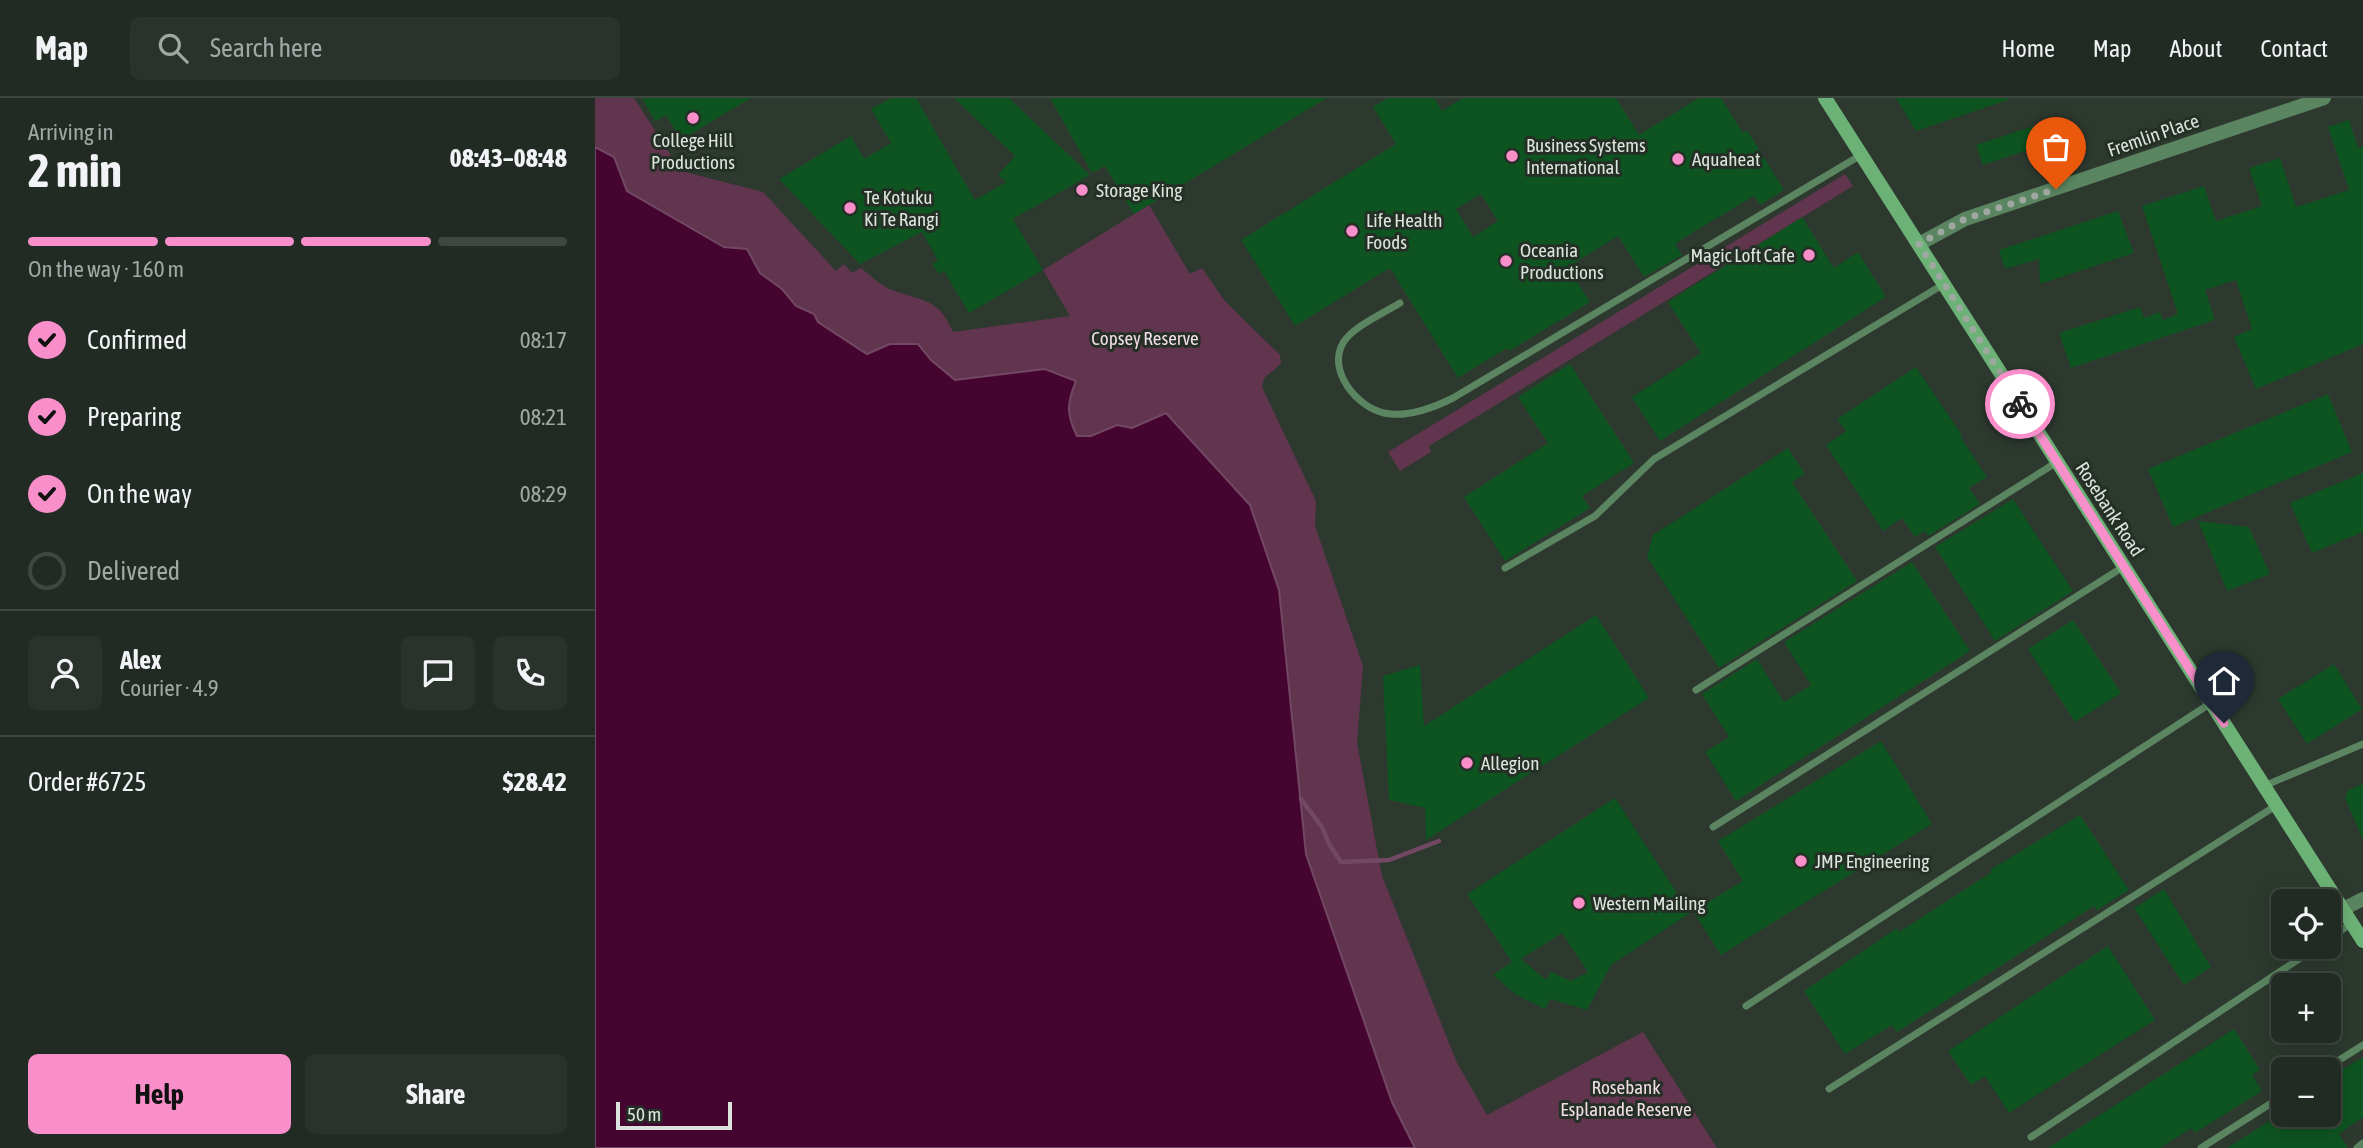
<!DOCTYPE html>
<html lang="en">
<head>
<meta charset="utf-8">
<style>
  body { margin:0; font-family:"Asap Condensed",sans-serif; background:#2a332b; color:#f1f3f6; height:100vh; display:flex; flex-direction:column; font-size:26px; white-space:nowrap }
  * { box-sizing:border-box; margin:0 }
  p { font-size:23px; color:#a2a7a6 }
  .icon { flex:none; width:38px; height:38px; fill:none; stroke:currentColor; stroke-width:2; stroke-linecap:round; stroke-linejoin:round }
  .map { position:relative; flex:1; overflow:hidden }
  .drawer { display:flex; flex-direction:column; background:#222b23; width:595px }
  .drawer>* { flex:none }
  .controls { position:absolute; left:1676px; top:791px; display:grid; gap:14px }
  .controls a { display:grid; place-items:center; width:70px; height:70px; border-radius:10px; background:#222b23; box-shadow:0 4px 18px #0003,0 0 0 2px #3f4741; font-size:35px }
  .scale { position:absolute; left:21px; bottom:18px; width:116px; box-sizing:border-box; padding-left:7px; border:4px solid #dde4dd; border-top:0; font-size:19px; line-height:24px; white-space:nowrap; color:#dde4dd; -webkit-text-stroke:5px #242f25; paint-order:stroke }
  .pin { position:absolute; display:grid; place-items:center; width:60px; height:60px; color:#fff; margin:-72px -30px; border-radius:50% 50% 50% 0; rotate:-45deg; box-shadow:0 0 7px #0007 }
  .pin .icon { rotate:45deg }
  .courier { position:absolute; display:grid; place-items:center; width:70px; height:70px; margin:-35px; border:5px solid #f98fca; border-radius:50%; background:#fff; color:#222; box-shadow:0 2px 9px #0007 }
  .overview em { font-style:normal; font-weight:700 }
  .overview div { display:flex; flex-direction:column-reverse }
  .overview { display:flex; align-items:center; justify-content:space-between; height:119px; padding:0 28px }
  h1 { font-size:46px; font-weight:700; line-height:52px }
  .bar { display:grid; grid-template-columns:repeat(4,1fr); gap:10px 7px; align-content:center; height:84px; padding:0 28px }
  .bar i { height:9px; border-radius:5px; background:#3f4741 }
  .bar .active { background:#f98fca }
  .bar p { grid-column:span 4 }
  .line { display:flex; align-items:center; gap:18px; padding:0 28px; border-top:2px solid #3f4741 }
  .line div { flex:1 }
  .round { display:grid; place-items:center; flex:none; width:74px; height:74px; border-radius:10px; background:#2a332b }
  ol { padding:0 28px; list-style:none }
  li { display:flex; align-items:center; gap:21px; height:77px }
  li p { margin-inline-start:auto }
  li .icon { padding:7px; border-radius:50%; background:#f98fca; color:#111; stroke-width:4 }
  li:last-child { color:#a2a7a6 }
  li i { width:38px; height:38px; border:4px solid #3f4741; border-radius:50% }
  .button { display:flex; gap:14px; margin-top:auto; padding:14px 28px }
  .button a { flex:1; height:80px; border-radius:10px; background:#f98fca; color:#111; font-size:28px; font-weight:700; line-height:80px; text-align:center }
  .button a+a { background:#2a332b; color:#f1f3f6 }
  header { display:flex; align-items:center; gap:42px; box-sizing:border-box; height:98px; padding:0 35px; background:#222b23; border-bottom:2px solid #3f4741 }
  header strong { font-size:33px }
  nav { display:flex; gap:38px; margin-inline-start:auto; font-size:24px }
  .search { width:490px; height:63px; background:#2a332b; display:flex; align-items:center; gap:18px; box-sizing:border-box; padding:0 24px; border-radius:10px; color:#a2a7a6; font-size:26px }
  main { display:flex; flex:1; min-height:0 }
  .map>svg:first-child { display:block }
  .green { fill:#61354e }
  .water { fill:#460530; stroke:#734864; stroke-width:2 }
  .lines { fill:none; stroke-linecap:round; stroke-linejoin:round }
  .stream { stroke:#734864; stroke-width:4.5 }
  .building { fill:#0e5421; fill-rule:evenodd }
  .service { stroke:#5a8560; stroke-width:7 }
  .minor { stroke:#5a8560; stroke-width:14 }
  .secondary { stroke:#6cb276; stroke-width:14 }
  .done { stroke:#9fa8a0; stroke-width:7; stroke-dasharray:0 12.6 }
  .route { stroke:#f98fca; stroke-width:9 }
  .poi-dot { fill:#f98fca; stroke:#242f25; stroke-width:2.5 }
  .labels { text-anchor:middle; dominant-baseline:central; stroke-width:6; stroke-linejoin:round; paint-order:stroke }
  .street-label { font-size:19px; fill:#dde4dd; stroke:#242f25 }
  .poi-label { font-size:19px; fill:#dde4dd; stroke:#242f25; text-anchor:start }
  .park-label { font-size:19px; fill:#f2dce7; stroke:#242f25 }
</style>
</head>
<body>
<header>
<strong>Map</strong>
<div class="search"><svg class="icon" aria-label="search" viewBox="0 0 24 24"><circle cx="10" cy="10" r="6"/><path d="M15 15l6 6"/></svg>Search here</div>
<nav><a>Home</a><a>Map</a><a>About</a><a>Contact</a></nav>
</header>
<main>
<section class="drawer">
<div class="overview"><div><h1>2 min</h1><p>Arriving in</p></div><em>08:43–08:48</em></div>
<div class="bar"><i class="active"></i><i class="active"></i><i class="active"></i><i></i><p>On the way · 160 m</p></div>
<ol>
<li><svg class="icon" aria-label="check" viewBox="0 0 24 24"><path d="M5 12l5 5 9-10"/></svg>Confirmed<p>08:17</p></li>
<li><svg class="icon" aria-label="check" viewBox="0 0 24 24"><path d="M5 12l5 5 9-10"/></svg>Preparing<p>08:21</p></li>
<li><svg class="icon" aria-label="check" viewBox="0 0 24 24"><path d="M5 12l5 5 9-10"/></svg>On the way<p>08:29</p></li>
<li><i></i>Delivered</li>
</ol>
<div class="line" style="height:126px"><a class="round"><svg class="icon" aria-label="person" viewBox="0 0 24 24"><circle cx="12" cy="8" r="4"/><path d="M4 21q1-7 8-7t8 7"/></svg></a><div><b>Alex</b><p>Courier · 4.9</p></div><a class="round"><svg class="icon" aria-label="chat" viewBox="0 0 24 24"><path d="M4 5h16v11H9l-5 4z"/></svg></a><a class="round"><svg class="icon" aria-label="phone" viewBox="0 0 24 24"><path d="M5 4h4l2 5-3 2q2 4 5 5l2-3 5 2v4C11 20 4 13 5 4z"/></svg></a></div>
<div class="line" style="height:91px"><div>Order #6725</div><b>$28.42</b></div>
<div class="button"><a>Help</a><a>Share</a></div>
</section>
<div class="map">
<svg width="1768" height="1050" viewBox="0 0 1768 1050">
  <rect width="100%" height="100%" fill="#2d392f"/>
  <path class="green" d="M0,0H39L86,73L168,94L241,173L249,166L257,175L266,170C275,177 286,188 297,192C328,204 343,199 358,234L475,218L448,172L554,107L595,176L607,170L629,202L685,257L686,266L669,280L667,289L721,403L720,428L768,568L762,645L787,778L862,965L892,1017L1048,934L1122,1050H0Z
    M1250,76L1258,88L834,348L836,354L805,373L793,354Z"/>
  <path class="water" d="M0,49L19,59L32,93L129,149L152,151L165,175L187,191L201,208L219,216L223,224L272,256L295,246H323L336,262L360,282L450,271L481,283C472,305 471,316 482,338H496L522,327L537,330L571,315L655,407L684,492L711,756L797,1004L820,1050H0Z"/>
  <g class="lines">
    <path class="stream" d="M706,701L727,729L734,746L746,764L794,762L844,743"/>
  </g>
  <path class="building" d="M47,0H156L86,42L71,17L60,23Z
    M296,0H321L380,102L411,84L403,77L420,58L359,0H414L495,77L418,121L448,172L374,215L349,173L344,176L337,166L343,162L327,134L265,166L184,81L256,38L269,61L296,45L276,11Z
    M455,0H732L539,116L510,68L497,75Z
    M793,0H839L847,13L868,0H1021L1044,37L1104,0H1126L1148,35L1152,32L1189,92L1165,107L1159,98L1100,133L1080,146L1087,157L1049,179L1023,138L973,169L995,204L914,253L912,250L863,280L795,170L700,228L646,142L801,46L778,9ZM886,96L903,123L878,139L861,111Z
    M1301,0H1413V2L1321,33Z
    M1754,22L1763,50L1768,48V246L1661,291L1639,239L1657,231L1641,182L1610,192L1620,222L1476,270L1464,235L1545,209L1549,220L1565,214L1568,222L1583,216L1547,108L1609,88L1621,123L1667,108L1654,70L1685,60L1701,109L1754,92L1733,29Z
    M1439,28L1445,48L1388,67L1381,47Z
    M1523,113L1539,155L1445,186L1444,161L1410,171L1404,152Z
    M1207,119L1239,170L1263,154L1291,199L1065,343L1037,299L1106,255L1073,204Z
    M975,266L1039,365L987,398L995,410L910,463L869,399L953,345L923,299Z
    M1321,269L1367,337L1365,338L1392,379L1374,390L1385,406L1333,438L1330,433L1320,439L1307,420L1288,433L1231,347L1251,333L1242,321Z
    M1733,296L1757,354L1578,429L1553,371Z
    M1193,350L1210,376L1197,384L1262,483L1124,570L1052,459L1058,437Z
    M1768,375V434L1717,455L1695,405Z
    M1418,401L1478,493L1400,543L1340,449Z
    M1603,423L1654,429L1675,476L1632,493Z
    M1317,464L1375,553L1141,703L1110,654L1134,639L1107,596L1162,561L1189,604L1216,587L1189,544Z
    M1001,517L1054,600L831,742L830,710L794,702L788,578L825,567L829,628Z
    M1478,522L1526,595L1480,624L1433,551Z
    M1739,566L1767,611L1712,646L1683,601Z
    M1286,643L1337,726L1126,857L1098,813L1148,783L1123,743Z
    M1768,686V742L1750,700L1753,692Z
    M1020,700L1095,815L1016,867L992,912L955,901L950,911L920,896L898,877L917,864L872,796ZM967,835L993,874L976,883L956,874L951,882L926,861Z
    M1485,717L1534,792L1502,812L1499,808L1302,934L1297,927L1250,956L1209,893L1302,830L1304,834L1397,774L1395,772Z
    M1569,791L1616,869L1589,887L1539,810Z
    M1513,848L1560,922L1414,1015L1390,978L1376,987L1353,953Z
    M1639,931L1665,972L1657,977L1667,993L1600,1035L1597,1030L1565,1050H1453Z
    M1768,959V1019L1744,1036L1753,1050H1632L1684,1017H1748L1734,995V980Z"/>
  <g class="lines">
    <path class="service" d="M805,205C789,215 757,229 748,245C732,273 762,309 789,315C812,320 838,310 858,300L1266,57
      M910,470L1000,418L1059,361L1349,186
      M1101,592L1462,364
      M1669,688L1768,646
      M1118,729L1528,469
      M1734,841L1757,825
      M1151,908L1616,605
      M1730,971L1768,947
      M1234,991L1682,707
      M1436,1039L1722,849
      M1606,1050L1689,997
      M1762,1050L1768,1045"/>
    <path class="minor" d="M1324,146L1370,121L1729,0
      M1748,811L1768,801"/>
    <path class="secondary" d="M1230,0L1768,843"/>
  </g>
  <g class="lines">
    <path class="done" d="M1425,306L1324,146L1370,121L1461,91"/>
    <path class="route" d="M1425,306L1629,625"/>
  </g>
  <g class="poi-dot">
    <circle cx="98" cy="20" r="7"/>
    <circle cx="917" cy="58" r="7"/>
    <circle cx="1083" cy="61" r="7"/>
    <circle cx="487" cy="92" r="7"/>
    <circle cx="255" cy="110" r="7"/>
    <circle cx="757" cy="133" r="7"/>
    <circle cx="1214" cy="157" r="7"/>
    <circle cx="911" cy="163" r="7"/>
    <circle cx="872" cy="665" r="7"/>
    <circle cx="1206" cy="763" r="7"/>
    <circle cx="984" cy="805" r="7"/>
  </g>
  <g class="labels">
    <g class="street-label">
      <text transform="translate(1558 37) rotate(-19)">Fremlin Place</text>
      <text transform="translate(1515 411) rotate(57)">Rosebank Road</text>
    </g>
    <g class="poi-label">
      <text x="98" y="42" text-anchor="middle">College Hill<tspan x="98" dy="22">Productions</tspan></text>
      <text x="931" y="47">Business Systems<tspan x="931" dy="22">International</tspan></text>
      <text x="1097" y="61">Aquaheat</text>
      <text x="501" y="92">Storage King</text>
      <text x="269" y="99">Te Kotuku<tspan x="269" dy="22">Ki Te Rangi</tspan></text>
      <text x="771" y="122">Life Health<tspan x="771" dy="22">Foods</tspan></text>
      <text x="925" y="152">Oceania<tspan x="925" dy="22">Productions</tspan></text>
      <text x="1200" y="157" text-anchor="end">Magic Loft Cafe</text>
      <text x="886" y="665">Allegion</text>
      <text x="1220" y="763">JMP Engineering</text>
      <text x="998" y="805">Western Mailing</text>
    </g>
    <g class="park-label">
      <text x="550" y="240">Copsey Reserve</text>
      <text x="1031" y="989">Rosebank<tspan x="1031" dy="22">Esplanade Reserve</tspan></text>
    </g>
  </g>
</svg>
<div class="controls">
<a><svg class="icon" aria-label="locate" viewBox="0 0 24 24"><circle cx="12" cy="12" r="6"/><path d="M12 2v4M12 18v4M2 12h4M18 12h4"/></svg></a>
<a>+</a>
<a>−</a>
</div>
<div class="scale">50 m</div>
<div class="pin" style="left:1461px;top:91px;background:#ea580c"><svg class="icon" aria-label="bag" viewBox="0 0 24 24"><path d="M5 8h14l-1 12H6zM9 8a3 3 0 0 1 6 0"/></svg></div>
<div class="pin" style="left:1629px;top:625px;background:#1f2937"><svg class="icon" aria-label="home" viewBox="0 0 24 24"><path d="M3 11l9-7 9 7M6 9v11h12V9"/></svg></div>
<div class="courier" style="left:1425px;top:306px"><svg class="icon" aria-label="bike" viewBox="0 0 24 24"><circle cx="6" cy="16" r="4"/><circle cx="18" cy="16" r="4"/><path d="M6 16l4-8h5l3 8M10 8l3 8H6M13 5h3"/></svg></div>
</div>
</main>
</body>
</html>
